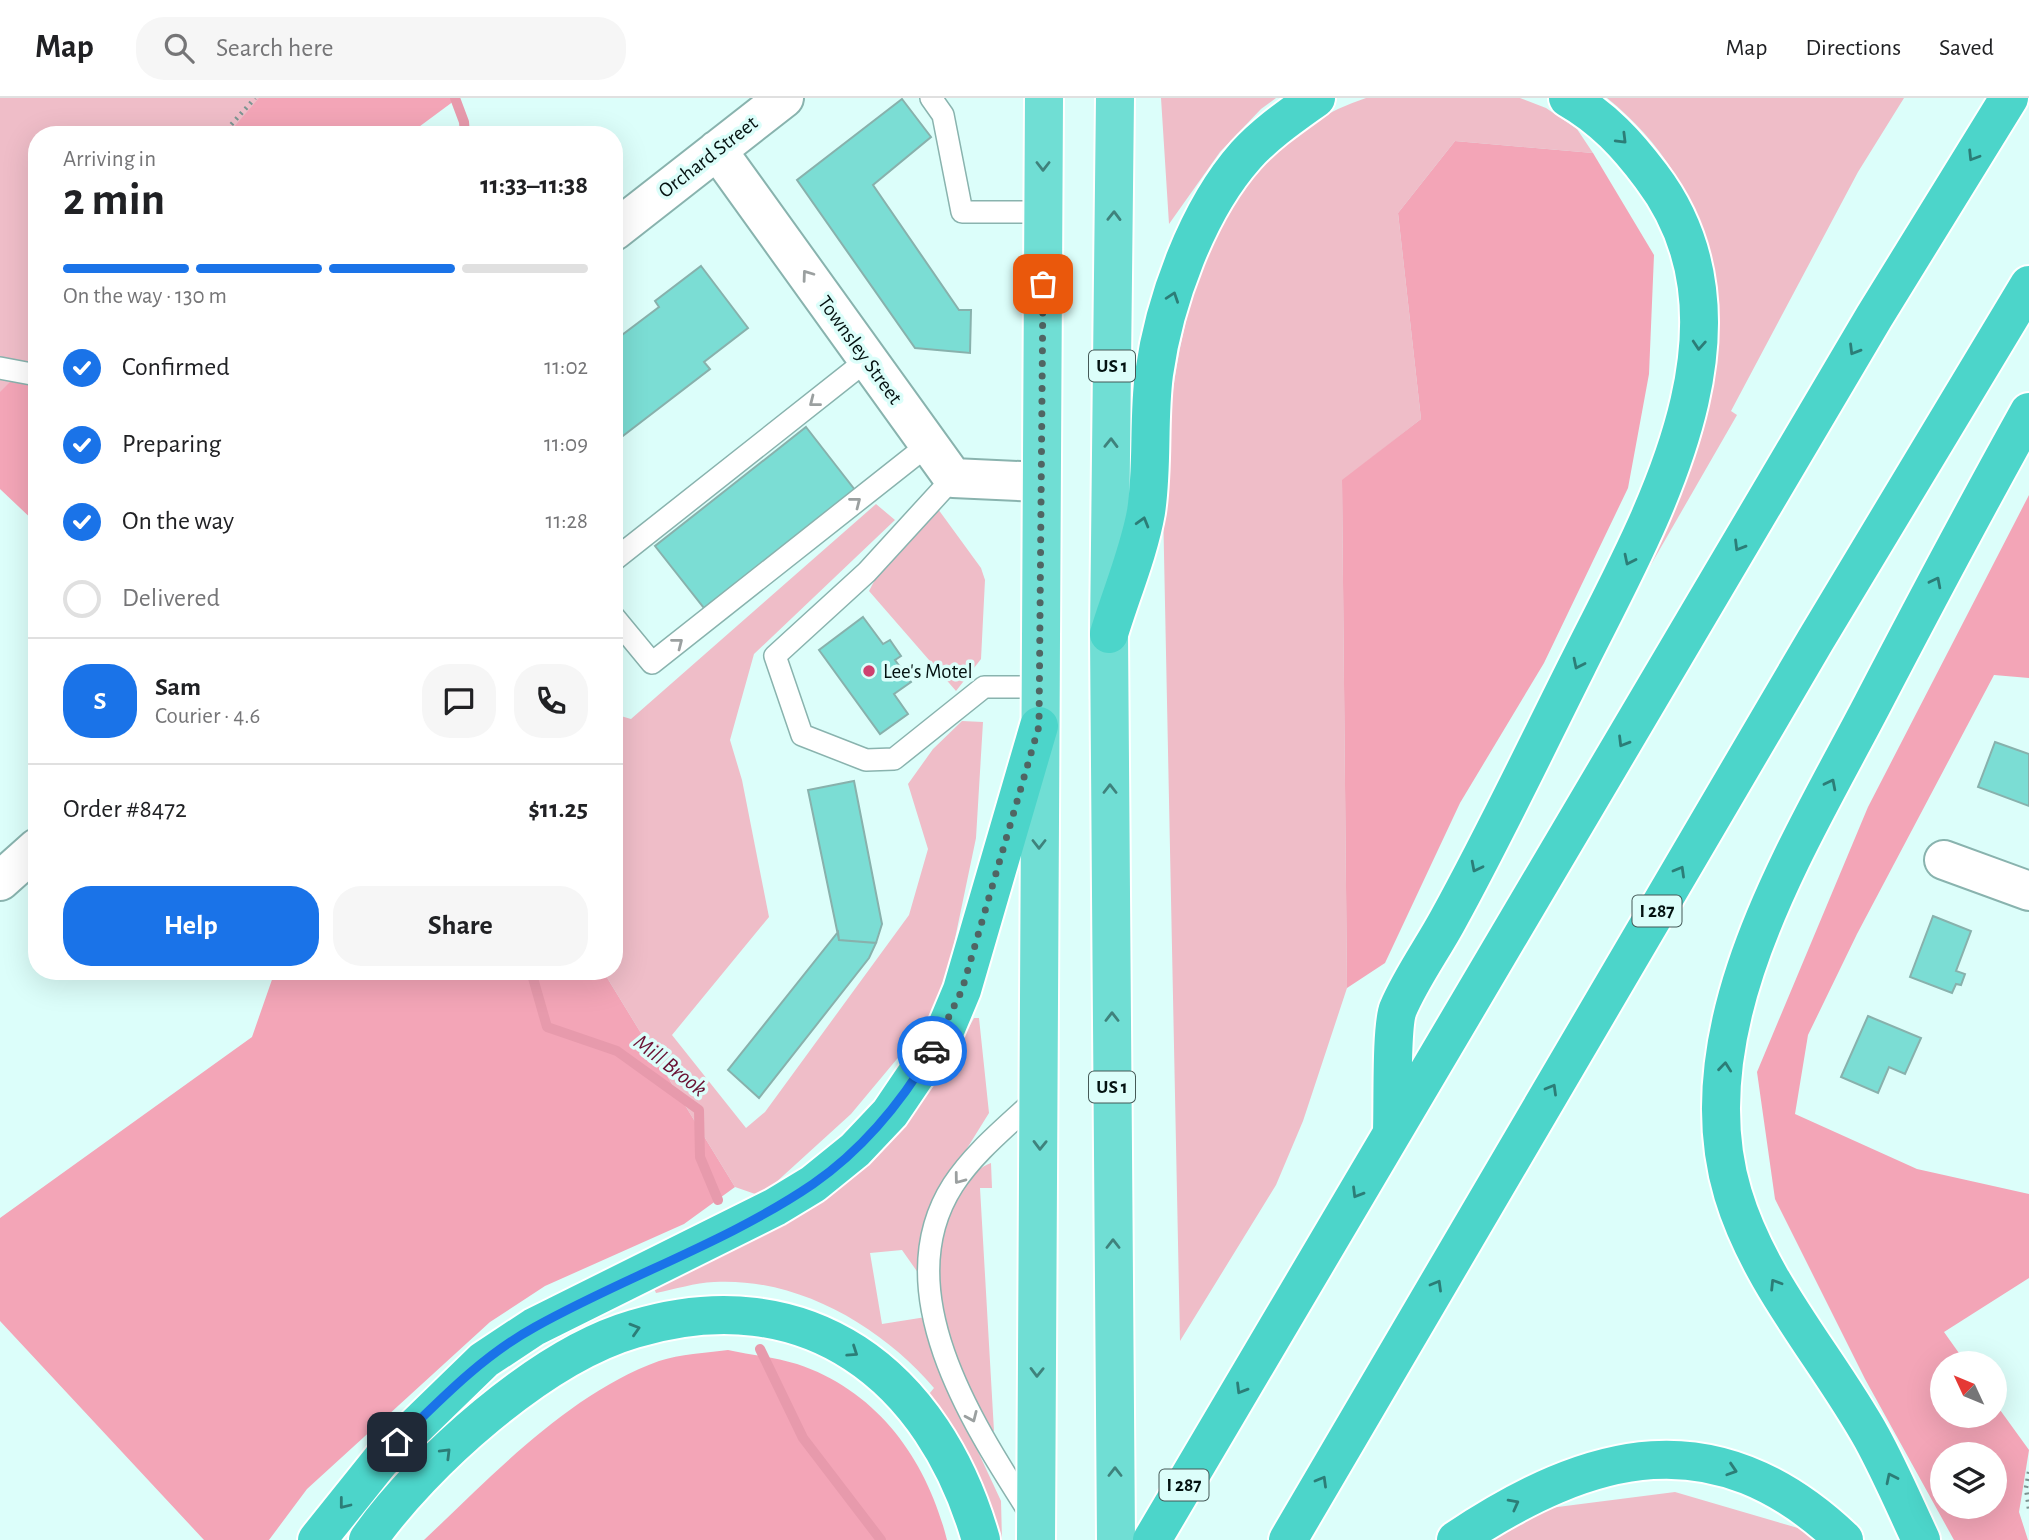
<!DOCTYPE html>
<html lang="en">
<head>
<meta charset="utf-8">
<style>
  body { margin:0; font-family:"Alegreya Sans",sans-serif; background:#f6f6f6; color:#202124; height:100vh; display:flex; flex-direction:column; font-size:26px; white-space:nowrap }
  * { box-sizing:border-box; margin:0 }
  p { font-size:23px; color:#757577 }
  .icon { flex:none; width:38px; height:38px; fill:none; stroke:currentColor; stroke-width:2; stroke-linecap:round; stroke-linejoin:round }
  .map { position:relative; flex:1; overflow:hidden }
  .details { position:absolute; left:28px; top:28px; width:595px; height:854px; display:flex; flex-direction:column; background:#fff; border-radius:28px; box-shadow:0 7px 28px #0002 }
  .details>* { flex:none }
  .needle { width:46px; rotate:314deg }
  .fabs { position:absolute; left:1930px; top:1253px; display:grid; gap:14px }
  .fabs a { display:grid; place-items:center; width:77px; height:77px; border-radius:50%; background:#fff; box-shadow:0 7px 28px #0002; font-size:35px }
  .pin { position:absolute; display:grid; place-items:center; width:60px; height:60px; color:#fff; margin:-30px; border-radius:14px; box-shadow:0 4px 10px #0006 }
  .courier { position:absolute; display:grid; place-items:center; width:70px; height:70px; margin:-35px; border:5px solid #1a73e8; border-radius:50%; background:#fff; color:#222; box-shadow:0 2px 9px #0007 }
  .overview em { font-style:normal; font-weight:600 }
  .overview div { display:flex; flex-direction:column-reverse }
  .overview { display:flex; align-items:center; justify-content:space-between; height:119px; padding:0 35px }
  h1 { font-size:46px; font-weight:600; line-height:52px }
  .bar { display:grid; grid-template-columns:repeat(4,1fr); gap:10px 7px; align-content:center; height:84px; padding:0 35px }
  .bar i { height:9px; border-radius:5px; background:#e0e0e0 }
  .bar .current { background:#1a73e8 }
  .bar p { grid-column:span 4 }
  .line { display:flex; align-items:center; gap:18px; padding:0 35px; border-top:2px solid #e0e0e0 }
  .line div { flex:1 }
  .round { display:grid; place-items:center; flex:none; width:74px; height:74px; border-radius:28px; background:#f6f6f6 }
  ol { padding:0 35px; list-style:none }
  li { display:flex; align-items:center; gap:21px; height:77px }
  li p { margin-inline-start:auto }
  li .icon { padding:7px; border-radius:50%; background:#1a73e8; color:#fff; stroke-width:4 }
  li:last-child { color:#757577 }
  li i { width:38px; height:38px; border:4px solid #e0e0e0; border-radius:50% }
  .primary-button { display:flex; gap:14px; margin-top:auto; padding:14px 35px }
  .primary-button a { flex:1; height:80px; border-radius:28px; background:#1a73e8; color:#fff; font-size:28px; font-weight:600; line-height:80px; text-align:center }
  .primary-button a+a { background:#f6f6f6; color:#202124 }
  header { display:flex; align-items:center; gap:42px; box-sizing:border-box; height:98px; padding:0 35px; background:#fff; border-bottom:2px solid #e0e0e0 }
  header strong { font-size:33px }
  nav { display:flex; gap:38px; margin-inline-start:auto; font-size:24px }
  .search { width:490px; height:63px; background:#f6f6f6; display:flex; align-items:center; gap:18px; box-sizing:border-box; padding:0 24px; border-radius:28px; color:#757577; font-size:26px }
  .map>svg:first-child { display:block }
  .green { fill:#efbdc8 }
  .forest { fill:#f3a5b7; fill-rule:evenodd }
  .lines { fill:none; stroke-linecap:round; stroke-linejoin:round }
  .stream { stroke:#e79aac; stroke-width:10 }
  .building { fill:#7bddd4; stroke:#88b1ac; stroke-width:2 }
  .service-casing { stroke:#89b3ae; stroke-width:24 }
  .minor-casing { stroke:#89b3ae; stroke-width:42 }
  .trunk-casing { stroke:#fff; stroke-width:42 }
  .motorway-casing { stroke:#fff; stroke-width:42 }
  .path { stroke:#7c9592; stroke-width:4.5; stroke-dasharray:2 5; stroke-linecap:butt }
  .service { stroke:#fff; stroke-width:21 }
  .minor { stroke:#fff; stroke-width:38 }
  .trunk { stroke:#70ded4; stroke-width:38 }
  .motorway { stroke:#4cd5ca; stroke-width:38 }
  .oneway { stroke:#2c7d77 }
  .oneway2 { stroke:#3f827c }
  .oneway3 { stroke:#9ba0a0 }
  .done { stroke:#506563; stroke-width:7; stroke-dasharray:0 12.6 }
  .route { stroke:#1a73e8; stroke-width:9 }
  .poi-dot { fill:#ce4170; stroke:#dcfefa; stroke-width:2.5 }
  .labels { text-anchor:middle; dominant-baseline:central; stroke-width:7; stroke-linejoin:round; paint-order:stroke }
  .shield { fill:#dcfefa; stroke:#455957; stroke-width:2 }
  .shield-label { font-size:19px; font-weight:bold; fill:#041211 }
  .street-label { font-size:21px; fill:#041211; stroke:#dcfefa }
  .poi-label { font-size:21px; fill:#041211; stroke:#dcfefa; text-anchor:start }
  .water-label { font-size:23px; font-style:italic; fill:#6a1133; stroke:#dcfefa }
</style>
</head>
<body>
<header>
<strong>Map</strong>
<div class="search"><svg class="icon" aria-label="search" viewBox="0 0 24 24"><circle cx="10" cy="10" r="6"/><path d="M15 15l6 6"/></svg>Search here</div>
<nav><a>Map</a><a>Directions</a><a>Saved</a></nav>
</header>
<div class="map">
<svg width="2029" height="1442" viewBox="0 0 2029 1442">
  <rect width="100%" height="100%" fill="#dcfefa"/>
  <path class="green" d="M0,0H310L275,37H37V291L0,330Z
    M1161,0H1276L1261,11L1220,54L1169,126Z
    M1366,0H1520L1546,10L1577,31L1593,55L1455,43L1398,115L1421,321L1342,383L1347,890L1303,1023L1276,1087L1180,1243L1163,407C1171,253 1194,57 1366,0Z
    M1607,0H1904L1858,74L1731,313L1737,317L1626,510C1650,458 1680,405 1698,350C1740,219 1716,88 1607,0Z
    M876,406L895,422L754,556L730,642L742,682L769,819L672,937L746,1030L765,1014L909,817L928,751L908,686L933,651L962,623L983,624L976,740L952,855L932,919L851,1016L761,1098L735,1089L603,873H614V616L631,621Z
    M938,411L981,470L985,482L981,561L956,593L869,493L881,470Z
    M974,920H979L989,1015L938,1097L921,1179L902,1152L870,1155L882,1226L926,1219L967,1330L1001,1403L1002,1442H996C982,1389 966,1338 929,1296L934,1290C882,1229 798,1179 714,1184C695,1185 675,1191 656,1195L653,1188L878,1055L942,978Z
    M991,1065L992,1090H980L994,1333L988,1332C955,1260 916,1188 954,1108C962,1089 971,1073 991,1065Z
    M1675,1394L1815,1435L1819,1442H1491L1534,1412Z"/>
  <path class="forest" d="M259,0H458L408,37H227Z
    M1455,43L1593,55L1654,157L1649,276L1628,390L1544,565L1460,705L1385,865L1347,890L1342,382L1421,321L1398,115Z
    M37,257V426L0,391V294Z
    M2029,397V580L1994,577L1857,836L1808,937L1795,1016L1917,1071L2029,1096V1180L1944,1234L1966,1265H1942V1318H1995V1305L2029,1352L2019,1414L2028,1442H1954L1865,1281L1775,1101L1757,974L1868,709ZM1995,1356V1409H1942V1356Z
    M275,873H603L735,1089L684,1126L545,1188L490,1224L307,1391L269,1442H204L0,1223V1120L252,939Z
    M728,1252C750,1257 775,1259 797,1266C878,1293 927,1362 947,1442H424C492,1378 568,1296 659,1263C680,1256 706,1255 728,1252Z"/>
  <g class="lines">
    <path class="stream" d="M455,0L464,24L465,37
      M531,873L547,929L617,953L699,1012L700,1059L718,1102
      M760,1251L803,1340L881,1442"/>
  </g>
  <path class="building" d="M902,1L931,39L873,87L959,212H971L970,255L915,250L797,82Z
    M701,168L748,230L704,264L710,271L615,344L614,243L659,209L655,203Z
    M806,329L855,392L704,510L655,448Z
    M863,519L883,546L890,542L901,558L895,562L911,584L894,596L908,616L880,636L819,552Z
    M1995,644L2029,656V708L1978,689Z
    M854,683L882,826L876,845L839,842L808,692Z
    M1933,818L1971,833L1956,873L1965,876L1961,887L1956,886L1952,895L1910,879Z
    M838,834L839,842L876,845L869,860L759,1000L728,972Z
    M1868,918L1921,940L1905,976L1889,969L1878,995L1841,979Z"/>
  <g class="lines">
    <g class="service-casing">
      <path id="service" d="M931,0L943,17L962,114H1043
        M0,270L37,277
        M953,380L867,474L775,558L802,637L866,662L894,661L984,589H1039
        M614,462L867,262
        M614,519L652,565L929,346
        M1031,1417C974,1328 885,1193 953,1087C975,1053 1010,1026 1039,998"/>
    </g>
    <g class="minor-casing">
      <path id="minor" d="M717,52L953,380L1041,384
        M614,133L784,0
        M1944,762L2029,793
        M0,783L37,750"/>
    </g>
    <g class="trunk-casing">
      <path id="trunk" d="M1115,0L1109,536L1116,1442
        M1036,1442L1044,0"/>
    </g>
    <g class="motorway-casing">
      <path id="motorway" d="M1109,536C1121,496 1139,454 1146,414C1153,368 1148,321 1154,276C1164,204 1197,112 1246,57C1266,35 1291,18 1316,0
        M1392,1032C1393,1007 1391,929 1398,911C1411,880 1433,850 1449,820C1494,738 1535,652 1577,568C1648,425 1766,229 1651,78C1627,46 1603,20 1568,0
        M317,1442L381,1362L484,1262L534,1229L775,1109L813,1086L855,1052L890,1015L944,935L962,892L1039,628
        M368,1442C423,1364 541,1258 634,1231C807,1179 934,1277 981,1442
        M1152,1442L1874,219L2009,0
        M1288,1442L1815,543L2029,187
        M1456,1442C1591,1352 1715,1319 1844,1442
        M1921,1442C1905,1408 1890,1373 1872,1340C1827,1259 1760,1186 1733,1096C1683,929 1798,749 1872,607C1923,509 1975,411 2029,314"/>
    </g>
    <path class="path" d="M222,37L255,0
      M2029,1374L2026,1390L2029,1411"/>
    <use href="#service" class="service"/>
    <use href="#minor" class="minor"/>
    <use href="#trunk" class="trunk"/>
    <use href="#motorway" class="motorway"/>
  </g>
  <defs><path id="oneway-chevron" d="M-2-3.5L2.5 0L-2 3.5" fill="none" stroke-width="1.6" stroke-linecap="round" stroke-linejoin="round" transform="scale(1.75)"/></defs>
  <g class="oneway">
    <use href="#oneway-chevron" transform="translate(1622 41) rotate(45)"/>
    <use href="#oneway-chevron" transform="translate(1973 58) rotate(122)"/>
    <use href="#oneway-chevron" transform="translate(1173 199) rotate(-71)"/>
    <use href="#oneway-chevron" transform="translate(1699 247) rotate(94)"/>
    <use href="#oneway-chevron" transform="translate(1854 252) rotate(121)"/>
    <use href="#oneway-chevron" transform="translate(1143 424) rotate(-74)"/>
    <use href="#oneway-chevron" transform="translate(1739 448) rotate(121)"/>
    <use href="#oneway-chevron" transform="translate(1629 462) rotate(116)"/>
    <use href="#oneway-chevron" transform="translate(1936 484) rotate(-63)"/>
    <use href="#oneway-chevron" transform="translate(1578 566) rotate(116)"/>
    <use href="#oneway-chevron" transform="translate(1623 644) rotate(121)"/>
    <use href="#oneway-chevron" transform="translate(1831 686) rotate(-63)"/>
    <use href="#oneway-chevron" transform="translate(1476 769) rotate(117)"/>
    <use href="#oneway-chevron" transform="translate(1680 773) rotate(-60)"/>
    <use href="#oneway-chevron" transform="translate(1725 969) rotate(-84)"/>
    <use href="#oneway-chevron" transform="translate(1552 991) rotate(-60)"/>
    <use href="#oneway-chevron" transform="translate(1357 1095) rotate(121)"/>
    <use href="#oneway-chevron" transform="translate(1775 1186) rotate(-122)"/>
    <use href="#oneway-chevron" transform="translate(1437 1187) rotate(-60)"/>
    <use href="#oneway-chevron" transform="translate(635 1231) rotate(-17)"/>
    <use href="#oneway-chevron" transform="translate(853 1254) rotate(34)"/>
    <use href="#oneway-chevron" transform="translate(1241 1291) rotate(121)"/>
    <use href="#oneway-chevron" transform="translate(446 1355) rotate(-45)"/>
    <use href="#oneway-chevron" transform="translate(1732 1372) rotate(18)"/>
    <use href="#oneway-chevron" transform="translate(1891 1380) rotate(-116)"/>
    <use href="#oneway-chevron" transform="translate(1322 1383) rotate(-60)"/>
    <use href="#oneway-chevron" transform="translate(344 1406) rotate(128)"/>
    <use href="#oneway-chevron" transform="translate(1514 1406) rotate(-28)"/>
  </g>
  <g class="oneway2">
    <use href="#oneway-chevron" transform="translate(1043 68) rotate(90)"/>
    <use href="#oneway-chevron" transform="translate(1114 118) rotate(-89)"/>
    <use href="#oneway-chevron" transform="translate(1111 345) rotate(-89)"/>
    <use href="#oneway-chevron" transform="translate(1110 691) rotate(-90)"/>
    <use href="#oneway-chevron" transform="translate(1039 746) rotate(90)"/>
    <use href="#oneway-chevron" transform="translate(1112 919) rotate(-90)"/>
    <use href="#oneway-chevron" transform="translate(1040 1047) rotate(91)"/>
    <use href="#oneway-chevron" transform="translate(1113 1146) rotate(-90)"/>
    <use href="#oneway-chevron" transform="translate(1037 1274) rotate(91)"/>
    <use href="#oneway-chevron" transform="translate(1115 1374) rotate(-90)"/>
  </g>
  <g class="oneway3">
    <use href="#oneway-chevron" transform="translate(807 177) rotate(-126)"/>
    <use href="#oneway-chevron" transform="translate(814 304) rotate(142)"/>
    <use href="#oneway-chevron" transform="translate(856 404) rotate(-38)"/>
    <use href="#oneway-chevron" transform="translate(678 545) rotate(-38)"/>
    <use href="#oneway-chevron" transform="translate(959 1081) rotate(127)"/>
    <use href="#oneway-chevron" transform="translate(972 1319) rotate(66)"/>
  </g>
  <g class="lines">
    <path class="done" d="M932,953L962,892L1039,628L1043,186"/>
    <path class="route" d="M397,1344C440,1302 482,1258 535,1229C624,1179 728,1144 813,1086C862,1052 901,1005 932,953"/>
  </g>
  <circle class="poi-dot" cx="869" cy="573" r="7"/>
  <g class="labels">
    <g class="shield">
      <rect x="1089" y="252.5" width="46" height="31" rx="5"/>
      <rect x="1632.5" y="797.5" width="49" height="31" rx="5"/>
      <rect x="1089" y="973.5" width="46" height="31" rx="5"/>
      <rect x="1159.5" y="1371.5" width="49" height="31" rx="5"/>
    </g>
    <g class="shield-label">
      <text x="1112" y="268">US 1</text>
      <text x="1657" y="813">I 287</text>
      <text x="1112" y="989">US 1</text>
      <text x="1184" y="1387">I 287</text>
    </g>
    <g class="street-label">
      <text transform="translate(708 59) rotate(-38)">Orchard Street</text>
      <text transform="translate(860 252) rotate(54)">Townsley Street</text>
    </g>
    <g class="poi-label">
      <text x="883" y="573">Lee's Motel</text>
    </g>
    <g class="water-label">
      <text transform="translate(670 968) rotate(38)">Mill Brook</text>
    </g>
  </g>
</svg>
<div class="fabs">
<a><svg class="needle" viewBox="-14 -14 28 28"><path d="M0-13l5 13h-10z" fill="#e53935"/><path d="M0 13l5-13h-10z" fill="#757577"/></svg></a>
<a><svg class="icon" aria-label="layers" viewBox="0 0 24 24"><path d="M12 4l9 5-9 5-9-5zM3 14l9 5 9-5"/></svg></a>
</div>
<div class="pin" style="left:1043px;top:186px;background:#ea580c"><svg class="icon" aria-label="bag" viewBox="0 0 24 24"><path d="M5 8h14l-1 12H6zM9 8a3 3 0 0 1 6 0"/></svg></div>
<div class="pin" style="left:397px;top:1344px;background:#1f2937"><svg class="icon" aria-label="home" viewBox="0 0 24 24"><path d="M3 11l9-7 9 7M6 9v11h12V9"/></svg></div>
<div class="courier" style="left:932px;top:953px"><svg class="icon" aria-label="car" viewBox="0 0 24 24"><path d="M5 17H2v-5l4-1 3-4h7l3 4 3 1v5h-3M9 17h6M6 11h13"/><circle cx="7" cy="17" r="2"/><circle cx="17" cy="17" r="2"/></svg></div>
<section class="details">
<div class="overview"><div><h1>2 min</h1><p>Arriving in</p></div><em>11:33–11:38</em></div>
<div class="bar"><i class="current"></i><i class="current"></i><i class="current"></i><i></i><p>On the way · 130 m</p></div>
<ol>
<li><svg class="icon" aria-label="check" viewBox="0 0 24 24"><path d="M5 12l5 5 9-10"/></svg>Confirmed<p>11:02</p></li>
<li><svg class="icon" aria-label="check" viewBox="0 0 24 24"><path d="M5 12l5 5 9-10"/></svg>Preparing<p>11:09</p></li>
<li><svg class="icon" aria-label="check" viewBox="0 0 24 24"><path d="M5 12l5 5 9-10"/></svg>On the way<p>11:28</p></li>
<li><i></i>Delivered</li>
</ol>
<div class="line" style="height:126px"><b class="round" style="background:#1a73e8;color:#fff">S</b><div><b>Sam</b><p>Courier · 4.6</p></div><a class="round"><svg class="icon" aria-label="chat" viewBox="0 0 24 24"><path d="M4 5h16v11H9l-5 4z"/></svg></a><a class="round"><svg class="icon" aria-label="phone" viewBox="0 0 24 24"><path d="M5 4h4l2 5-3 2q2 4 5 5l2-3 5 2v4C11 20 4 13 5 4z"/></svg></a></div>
<div class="line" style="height:91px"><div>Order #8472</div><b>$11.25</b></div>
<div class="primary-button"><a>Help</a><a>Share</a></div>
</section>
</div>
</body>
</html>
